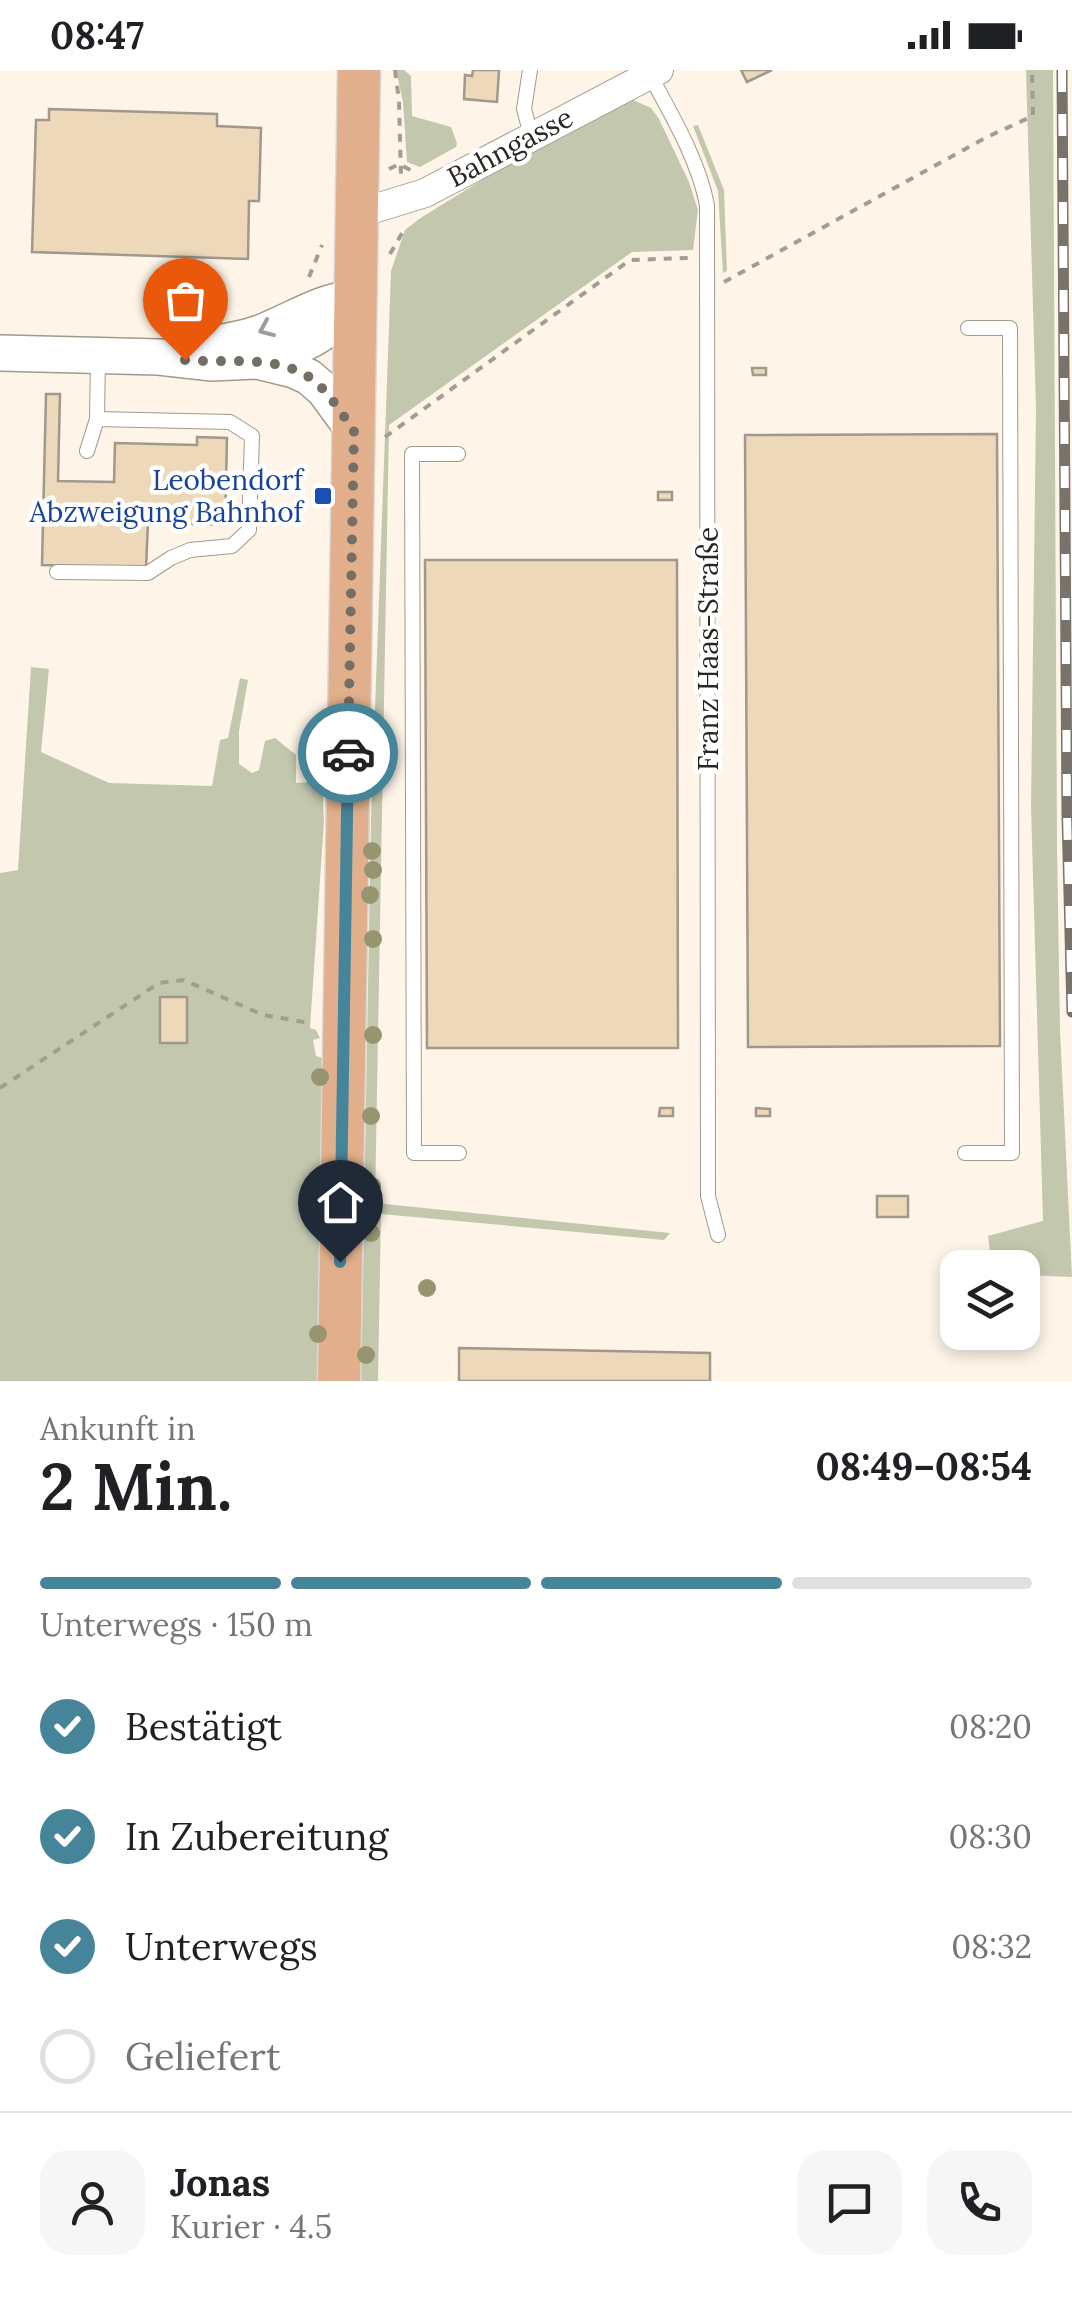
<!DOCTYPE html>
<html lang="de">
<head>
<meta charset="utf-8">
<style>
  body { margin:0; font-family:Lora,serif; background:#f6f6f6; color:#202124; height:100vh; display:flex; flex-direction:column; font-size:38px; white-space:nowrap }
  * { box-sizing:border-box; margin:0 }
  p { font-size:32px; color:#757577 }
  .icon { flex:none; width:55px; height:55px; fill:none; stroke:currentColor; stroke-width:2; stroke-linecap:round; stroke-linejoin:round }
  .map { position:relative; height:1311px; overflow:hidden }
  .panel { display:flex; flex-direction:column; background:#fff; flex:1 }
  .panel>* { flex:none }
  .fabs { position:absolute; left:940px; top:1180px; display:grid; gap:20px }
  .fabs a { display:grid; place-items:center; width:100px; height:100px; border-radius:20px; background:#fff; box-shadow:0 5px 15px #0003; font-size:50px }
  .pin { position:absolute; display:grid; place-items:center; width:85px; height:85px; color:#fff; margin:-102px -42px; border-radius:50% 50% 50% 0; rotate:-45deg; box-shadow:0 0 10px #0007 }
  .pin .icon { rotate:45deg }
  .courier { position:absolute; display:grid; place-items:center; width:100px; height:100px; margin:-50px; border:8px solid #468499; border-radius:50%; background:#fff; color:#222; box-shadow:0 2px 12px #0007 }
  .overview em { font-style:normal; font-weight:700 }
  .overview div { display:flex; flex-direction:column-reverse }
  .overview { display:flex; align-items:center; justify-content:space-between; height:170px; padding:0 40px }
  h1 { font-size:65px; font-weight:700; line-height:75px }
  .bar { display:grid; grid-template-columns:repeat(4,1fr); gap:15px 10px; align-content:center; height:120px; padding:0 40px }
  .bar i { height:12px; border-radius:8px; background:#e0e0e0 }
  .bar .selected { background:#468499 }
  .bar p { grid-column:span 4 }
  .line { display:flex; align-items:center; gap:25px; padding:0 40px; border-top:2px solid #e0e0e0 }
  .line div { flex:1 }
  .round { display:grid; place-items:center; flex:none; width:105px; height:105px; border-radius:30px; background:#f6f6f6 }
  ol { padding:0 40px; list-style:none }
  li { display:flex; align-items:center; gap:30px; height:110px }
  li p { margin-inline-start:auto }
  li .icon { padding:10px; border-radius:50%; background:#468499; color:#fff; stroke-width:4 }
  li:last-child { color:#757577 }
  li i { width:55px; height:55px; border:5px solid #e0e0e0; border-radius:50% }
  .status { display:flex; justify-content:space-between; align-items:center; height:70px; padding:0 50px; background:#fff; direction:ltr }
  .status svg { height:28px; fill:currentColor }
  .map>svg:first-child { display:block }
  .green { fill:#c3c7ae }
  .building { fill:#edd8ba; stroke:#a0988c; stroke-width:2.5 }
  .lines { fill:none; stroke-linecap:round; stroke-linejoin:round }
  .service-casing { stroke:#a2998d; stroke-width:16 }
  .minor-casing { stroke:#a2998d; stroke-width:30 }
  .tertiary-casing { stroke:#a2998d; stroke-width:38 }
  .primary-casing { stroke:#d8d8d7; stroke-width:45 }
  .path { stroke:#a29c92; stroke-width:4; stroke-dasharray:8 8; stroke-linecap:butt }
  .service { stroke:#fff; stroke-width:14 }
  .minor { stroke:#fff; stroke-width:28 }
  .tertiary { stroke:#fff; stroke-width:35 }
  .primary { stroke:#e1af8b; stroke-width:42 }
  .rail-casing { stroke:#77726a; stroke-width:11 }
  .rail { stroke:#fff; stroke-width:8; stroke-dasharray:22; stroke-linecap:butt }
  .tree { fill:#979570 }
  .oneway { stroke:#9f9d9b }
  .done { stroke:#746e67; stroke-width:10; stroke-dasharray:0 18 }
  .route { stroke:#468499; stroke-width:12 }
  .transit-dot { fill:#1a4fb4; stroke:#fff; stroke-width:4 }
  .labels { text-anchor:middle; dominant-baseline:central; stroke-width:9; stroke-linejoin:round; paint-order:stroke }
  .street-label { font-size:28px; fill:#292621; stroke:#fff }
  .transit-label { font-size:28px; fill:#164399; stroke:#fff; text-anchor:end }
</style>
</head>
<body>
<div class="status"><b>08:47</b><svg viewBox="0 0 49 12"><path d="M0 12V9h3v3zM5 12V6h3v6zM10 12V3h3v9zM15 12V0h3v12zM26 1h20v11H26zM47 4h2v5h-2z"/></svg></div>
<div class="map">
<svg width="1072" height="1311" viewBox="0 0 1072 1311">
  <rect width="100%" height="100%" fill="#fef5e8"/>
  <path class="green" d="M396,0H404L411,6L412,46L451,57L457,73L456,77L420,97L407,92L403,32Z
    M1026,0H1053L1057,775L1060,960L1072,1207L1023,1205L1022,1198L992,1197L988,1166L1043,1151L1031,737L1036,339Z
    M631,29L651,38L659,49L689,112L698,140L693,180L632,182L389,355L375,1133L670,1163L664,1170L381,1144L378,1311H361L371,748L391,201L405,160L419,149L538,75Z
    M698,55L724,120L727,201L723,203L718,121L693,56Z
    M31,597L49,599L41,682L109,713L212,716L220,670L228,668L240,608L248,610L239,661V694L252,703L259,700L265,671L275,668L296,685V713L322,711L324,751L310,958L316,960L320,968L313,970L316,986L323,988L324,1311H0V803L18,800Z"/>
  <path class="building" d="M473,0H499L497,32L464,29L465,5L472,6Z
    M741,0H772L747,12Z
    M49,39L217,44V56L261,58L259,131H249L248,189L32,182L36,50H49Z
    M752,298H766V305H753Z
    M46,324H60L58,411L114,412L115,373L197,375V367L227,368L225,455L148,453L146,498L42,495Z
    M997,364L1000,976L748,977L745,365Z
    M658,422H672V430H658Z
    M425,490H677L678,978H427Z
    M160,927H187V973H160Z
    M660,1038H673V1046H659Z
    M756,1038L770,1039V1046H756Z
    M877,1126H908V1147H877Z
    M459,1278L710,1283V1311H459Z"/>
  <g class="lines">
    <g class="service-casing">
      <path id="service" d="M530,0L524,39L531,65
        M650,5C672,46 698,89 707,135L708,1126L718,1165
        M87,381L97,349
        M458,384H412L414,1083H459
        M57,502L148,503L171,488L190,480L232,476L249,460L252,366L230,352L97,349L98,288
        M965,1083H1012L1010,258H968"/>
    </g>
    <g class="minor-casing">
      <path id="minor" d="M357,144L425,123L659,0"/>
    </g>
    <g class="tertiary-casing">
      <path id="tertiary" d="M198,276C219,273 240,270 260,263C296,249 317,232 357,227
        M0,283L159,287L212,293L257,291L294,300L309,307L324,320L354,361
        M258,291C303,275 328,268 357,227"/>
    </g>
    <g class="primary-casing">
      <path id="primary" d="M339,1311L359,0"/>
    </g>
    <path class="path" d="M395,0L399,31L401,106
      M389,99L399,94L412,101
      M390,184L405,158
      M309,207L322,175
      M724,212L987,67L1033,46L1032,0
      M385,367L630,190L688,188
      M0,1018L159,913L184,910L263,945L310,953"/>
    <use href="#service" class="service"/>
    <use href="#minor" class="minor"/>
    <use href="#tertiary" class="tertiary"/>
    <use href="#primary" class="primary"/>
    <g class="rail-casing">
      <path id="rail" d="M1062,0L1067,744L1072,942"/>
    </g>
    <use href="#rail" class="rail"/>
  </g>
  <g class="tree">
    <circle cx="372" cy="781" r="9"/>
    <circle cx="373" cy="800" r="9"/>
    <circle cx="370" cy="825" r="9"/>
    <circle cx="373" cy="869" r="9"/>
    <circle cx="373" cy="965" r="9"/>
    <circle cx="320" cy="1007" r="9"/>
    <circle cx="371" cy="1046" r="9"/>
    <circle cx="372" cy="1116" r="9"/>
    <circle cx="371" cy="1163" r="9"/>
    <circle cx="427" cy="1218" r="9"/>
    <circle cx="318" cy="1264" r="9"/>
    <circle cx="366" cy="1285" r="9"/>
  </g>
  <defs><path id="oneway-chevron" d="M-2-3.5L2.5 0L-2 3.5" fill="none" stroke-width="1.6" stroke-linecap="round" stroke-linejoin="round" transform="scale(2.5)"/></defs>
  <use class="oneway" href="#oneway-chevron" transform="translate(266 259) rotate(157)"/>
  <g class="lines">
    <path class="done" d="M185,290C225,294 273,284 309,307C328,320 341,343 354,361L348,683"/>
    <path class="route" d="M340,1192L348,683"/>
  </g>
  <rect class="transit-dot" x="313" y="416" width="20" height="20" rx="5"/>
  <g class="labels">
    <g class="street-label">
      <text transform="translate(510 77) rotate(-28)">Bahngasse</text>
      <text transform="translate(708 579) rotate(-90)">Franz Haas-Straße</text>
    </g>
    <g class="transit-label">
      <text x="303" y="410">Leobendorf<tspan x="303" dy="32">Abzweigung Bahnhof</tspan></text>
    </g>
  </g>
</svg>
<div class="fabs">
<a><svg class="icon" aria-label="layers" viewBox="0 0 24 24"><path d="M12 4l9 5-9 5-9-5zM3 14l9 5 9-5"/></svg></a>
</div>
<div class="pin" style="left:185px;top:290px;background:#ea580c"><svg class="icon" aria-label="bag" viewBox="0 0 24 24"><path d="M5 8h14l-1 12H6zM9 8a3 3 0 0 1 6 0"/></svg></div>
<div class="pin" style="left:340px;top:1192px;background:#1f2937"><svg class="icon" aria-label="home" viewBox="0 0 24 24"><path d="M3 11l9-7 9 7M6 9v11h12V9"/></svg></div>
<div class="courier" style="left:348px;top:683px"><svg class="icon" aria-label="car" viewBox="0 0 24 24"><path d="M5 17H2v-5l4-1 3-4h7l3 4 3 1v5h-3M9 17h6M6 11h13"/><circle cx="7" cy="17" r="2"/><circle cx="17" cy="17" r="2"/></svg></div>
</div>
<section class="panel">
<div class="overview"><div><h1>2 Min.</h1><p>Ankunft in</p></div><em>08:49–08:54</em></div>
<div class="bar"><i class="selected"></i><i class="selected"></i><i class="selected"></i><i></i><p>Unterwegs · 150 m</p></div>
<ol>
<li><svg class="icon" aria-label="check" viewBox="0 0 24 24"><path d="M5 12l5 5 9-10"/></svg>Bestätigt<p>08:20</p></li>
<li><svg class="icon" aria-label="check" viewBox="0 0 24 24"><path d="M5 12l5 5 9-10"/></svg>In Zubereitung<p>08:30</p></li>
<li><svg class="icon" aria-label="check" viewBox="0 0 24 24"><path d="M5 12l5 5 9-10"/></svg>Unterwegs<p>08:32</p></li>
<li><i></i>Geliefert</li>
</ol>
<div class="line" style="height:180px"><a class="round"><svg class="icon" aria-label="person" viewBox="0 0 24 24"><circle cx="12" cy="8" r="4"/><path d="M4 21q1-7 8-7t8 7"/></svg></a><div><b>Jonas</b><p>Kurier · 4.5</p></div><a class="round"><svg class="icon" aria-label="chat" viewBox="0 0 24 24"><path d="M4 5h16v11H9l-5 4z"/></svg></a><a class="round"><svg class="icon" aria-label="phone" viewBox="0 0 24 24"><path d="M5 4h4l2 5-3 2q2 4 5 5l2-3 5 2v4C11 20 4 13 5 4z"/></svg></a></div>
</section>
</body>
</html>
